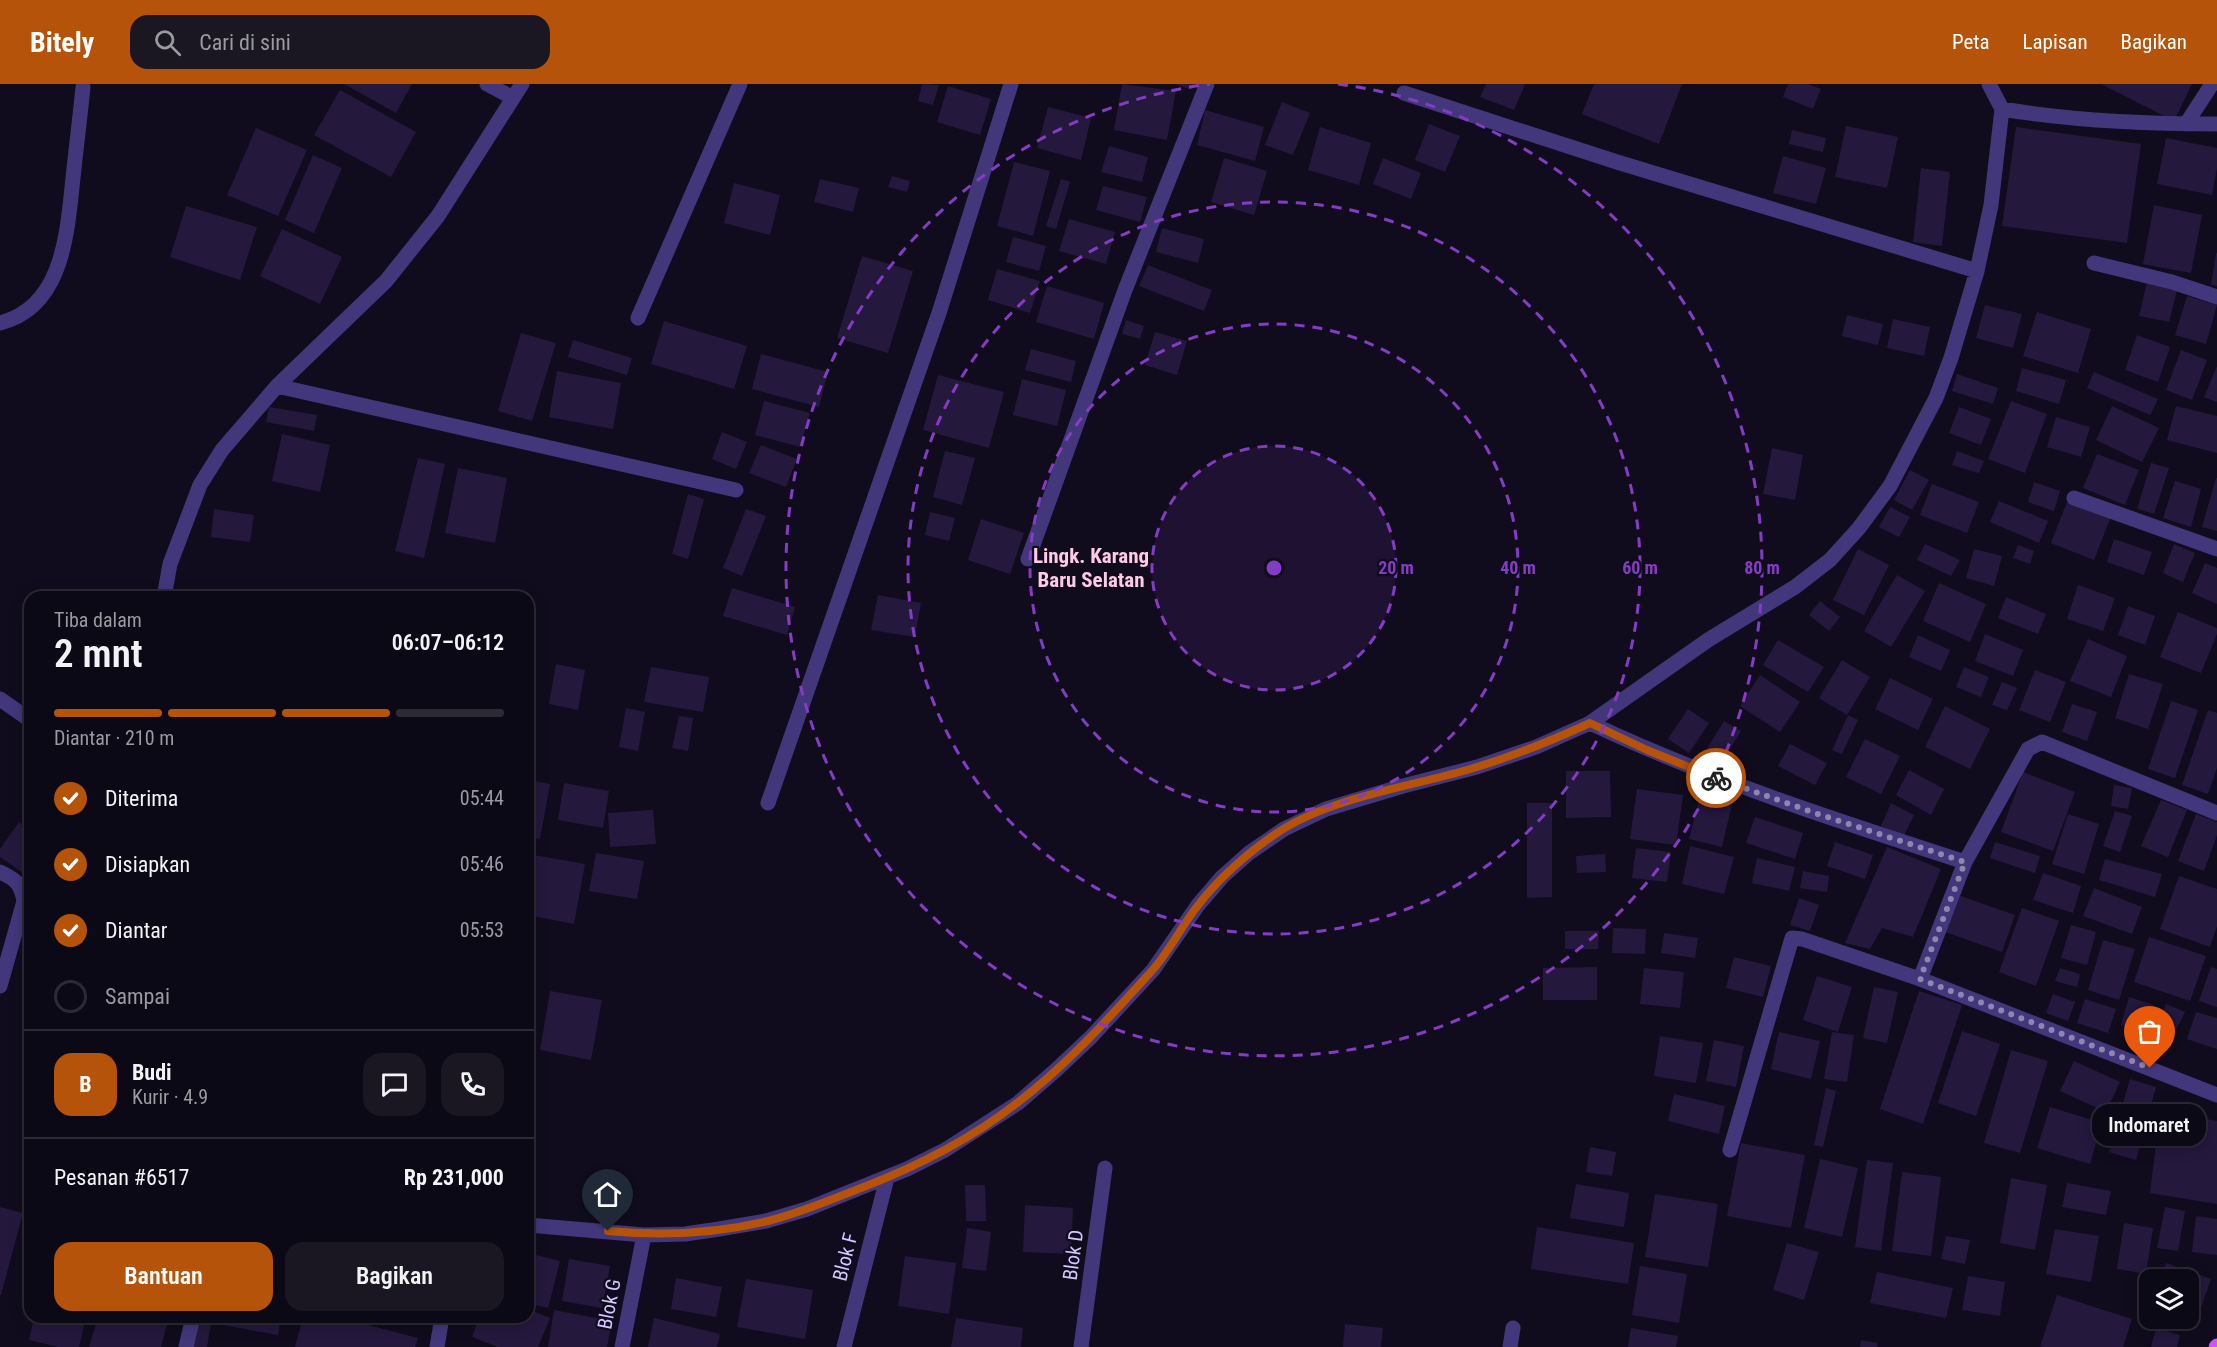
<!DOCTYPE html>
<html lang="id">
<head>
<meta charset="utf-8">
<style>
  body { margin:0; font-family:"Roboto Condensed",sans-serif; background:#1a1723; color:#f1f3f6; height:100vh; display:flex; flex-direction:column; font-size:22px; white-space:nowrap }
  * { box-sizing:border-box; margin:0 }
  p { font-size:20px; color:#9a9aa1 }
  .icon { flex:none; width:33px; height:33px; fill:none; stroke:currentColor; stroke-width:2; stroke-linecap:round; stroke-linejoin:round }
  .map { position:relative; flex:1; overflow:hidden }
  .sheet { position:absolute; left:24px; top:507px; width:510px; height:732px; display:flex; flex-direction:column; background:#0c0916; border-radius:18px; box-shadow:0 3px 15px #0003,0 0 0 2px #2c2a35 }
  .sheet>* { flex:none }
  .controls { position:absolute; left:2139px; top:1185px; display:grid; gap:12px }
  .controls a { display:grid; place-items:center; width:60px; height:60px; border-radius:12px; background:#0c0916; box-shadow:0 3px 15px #0003,0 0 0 2px #2c2a35; font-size:30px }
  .pin { position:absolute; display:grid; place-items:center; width:51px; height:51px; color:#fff; margin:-62px -26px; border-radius:50% 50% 50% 0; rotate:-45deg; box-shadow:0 0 6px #0007 }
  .pin .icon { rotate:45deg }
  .courier { position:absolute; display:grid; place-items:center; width:60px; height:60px; margin:-30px; border:4px solid #b45309; border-radius:50%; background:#fff; color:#222; box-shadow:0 2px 8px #0007 }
  .bubble { position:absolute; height:42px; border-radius:18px; background:#0c0916; box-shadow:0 3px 15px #0003,0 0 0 2px #2c2a35; font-size:20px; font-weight:600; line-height:42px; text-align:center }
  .head em { font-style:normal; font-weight:600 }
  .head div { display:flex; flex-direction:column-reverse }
  .head { display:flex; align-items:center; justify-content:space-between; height:102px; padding:0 30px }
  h1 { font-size:39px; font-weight:600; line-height:45px }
  .bar { display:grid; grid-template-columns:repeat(4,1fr); gap:9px 6px; align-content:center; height:72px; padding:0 30px }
  .bar i { height:8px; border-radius:4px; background:#2c2a35 }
  .bar .selected { background:#b45309 }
  .bar p { grid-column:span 4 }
  .line { display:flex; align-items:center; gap:15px; padding:0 30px; border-top:2px solid #2c2a35 }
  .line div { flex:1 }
  .round { display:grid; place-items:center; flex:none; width:63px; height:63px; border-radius:18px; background:#1a1723 }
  ol { padding:0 30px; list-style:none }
  li { display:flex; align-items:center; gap:18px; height:66px }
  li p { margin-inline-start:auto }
  li .icon { padding:6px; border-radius:50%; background:#b45309; color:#fff; stroke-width:4 }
  li:last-child { color:#9a9aa1 }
  li i { width:33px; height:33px; border:3px solid #2c2a35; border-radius:50% }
  .primary-button { display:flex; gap:12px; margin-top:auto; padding:12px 30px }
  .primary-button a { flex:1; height:69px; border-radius:18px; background:#b45309; color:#fff; font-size:24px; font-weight:600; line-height:69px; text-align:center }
  .primary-button a+a { background:#1a1723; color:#f1f3f6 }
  header { display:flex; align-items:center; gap:36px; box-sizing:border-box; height:84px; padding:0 30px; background:#b45309; color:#fff }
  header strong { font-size:28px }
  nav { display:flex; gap:33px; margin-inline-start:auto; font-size:21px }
  .search { width:420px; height:54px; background:#1a1723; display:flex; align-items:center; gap:15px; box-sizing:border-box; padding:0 21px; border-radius:18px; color:#9a9aa1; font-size:22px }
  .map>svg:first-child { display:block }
  .building { fill:#24183d }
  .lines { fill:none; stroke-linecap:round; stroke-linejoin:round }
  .street { stroke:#42377b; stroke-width:15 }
  .primary { stroke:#cf52fc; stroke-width:15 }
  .done { stroke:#8f86af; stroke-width:6; stroke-dasharray:0 10.8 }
  .route { stroke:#b45309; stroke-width:8 }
  .ring { fill:none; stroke:#843cc5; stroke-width:3; stroke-dasharray:10 8 }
  .labels { text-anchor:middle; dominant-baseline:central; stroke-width:4.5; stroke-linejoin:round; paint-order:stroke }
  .street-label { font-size:20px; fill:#d4c8fe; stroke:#100c1d }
  .neighbourhood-label { font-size:21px; font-weight:bold; fill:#fecae5; stroke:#100c1d }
  .centre { fill:#843cc5; stroke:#100c1d; stroke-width:3 }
  .ring-label { font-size:18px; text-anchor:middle; font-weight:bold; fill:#843cc5; stroke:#100c1d; stroke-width:4.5; stroke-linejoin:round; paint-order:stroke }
</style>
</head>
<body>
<header>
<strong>Bitely</strong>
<div class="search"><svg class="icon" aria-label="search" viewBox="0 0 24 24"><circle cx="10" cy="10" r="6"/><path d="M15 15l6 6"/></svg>Cari di sini</div>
<nav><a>Peta</a><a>Lapisan</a><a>Bagikan</a></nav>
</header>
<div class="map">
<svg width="2217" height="1263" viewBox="0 0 2217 1263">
  <rect width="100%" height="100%" fill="#100c1d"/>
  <path class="building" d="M344,0H412L396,29Z
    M922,0L939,1L933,21L918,17Z
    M1122,0L1176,7L1167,56L1114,46Z
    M1175,0H1194L1192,6Z
    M1486,0H1525L1514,26L1480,13Z
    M1594,0H1682L1659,60L1582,30Z
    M1788,0H1808L1821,5L1813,25L1783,13Z
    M2101,0H2192L2174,37Z
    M948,2L991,15L980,51L937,38Z
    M340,6L416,48L391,93L314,51Z
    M1282,18L1310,29L1293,71L1265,61Z
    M1048,23L1091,34L1081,76L1037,64Z
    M1205,26L1264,43L1255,77L1197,61Z
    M1429,40L1460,52L1445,88L1415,76Z
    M1846,42L1898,53L1887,104L1835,93Z
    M1320,43L1371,59L1359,101L1308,86Z
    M2016,43L2141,60L2127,159L2002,142Z
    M256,44L307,66L278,132L227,111Z
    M1792,46L1826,54L1823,68L1789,60Z
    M2166,54L2217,64V84L2212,111L2157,100Z
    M1109,62L1148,73L1142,98L1101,88Z
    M313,71L342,84L314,149L285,136Z
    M1783,72L1826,84L1816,120L1773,109Z
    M1224,74L1267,87L1254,131L1211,118Z
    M1383,74L1421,89L1411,115L1373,100Z
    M1014,78L1050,87L1033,152L997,142Z
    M1921,84L1950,88L1942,162L1913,158Z
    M892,92L910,97L907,108L888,103Z
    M820,95L859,104L853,128L814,118Z
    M1061,95L1070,98L1056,145L1046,142Z
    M734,99L780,111L770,151L724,139Z
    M1103,102L1147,113L1140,138L1096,126Z
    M2154,121L2202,131L2191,189L2143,180Z
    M186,122L257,143L240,196L170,173Z
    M1069,135L1115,148L1106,180L1059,167Z
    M1162,144L1204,155L1198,179L1156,168Z
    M282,145L342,173L320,220L260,192Z
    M1013,153L1046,162L1039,187L1006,178Z
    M2216,169H2217V202L2211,201Z
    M862,172L913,187L888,269L837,254Z
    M1148,181L1212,206L1204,227L1139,202Z
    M997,185L1040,197L1030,229L988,216Z
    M2147,198L2177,206L2169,238L2139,232Z
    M1047,202L1104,219L1094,255L1036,238Z
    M2187,212L2217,221L2206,260L2175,251Z
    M1985,221L2022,230L2013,264L1976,254Z
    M2037,228L2091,245L2078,289L2023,272Z
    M1847,231L1883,240L1878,261L1842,252Z
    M1893,235L1930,243L1924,272L1887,264Z
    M1126,236L1144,242L1140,255L1122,250Z
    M664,237L747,262L734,305L651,280Z
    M1155,248L1187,257L1177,291L1145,281Z
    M521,249L556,259L532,337L498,327Z
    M2137,251L2170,263L2158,298L2125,286Z
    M573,256L632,274L627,291L568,273Z
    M1031,265L1076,277L1071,298L1025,286Z
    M2181,266L2207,276L2192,316L2166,306Z
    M761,270L828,288L819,323L752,305Z
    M2217,282V318L2204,313Z
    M2022,284L2066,296L2059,320L2016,307Z
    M557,287L621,299L613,345L549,333Z
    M2094,288L2158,315L2150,331L2087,304Z
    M1957,290L1998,304L1993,320L1952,307Z
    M938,291L1004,308L989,364L923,346Z
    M1022,295L1066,306L1057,342L1013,331Z
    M764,317L810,329L800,363L755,351Z
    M2011,317L2047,330L2025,389L1988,375Z
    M2112,322L2159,344L2142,378L2096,356Z
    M2176,322L2217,332V369L2167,356Z
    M269,323L317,331L314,347L266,338Z
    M1959,323L1991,335L1981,361L1949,349Z
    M2056,333L2090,343L2081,373L2047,363Z
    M722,348L747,358L736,385L712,375Z
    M282,350L330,361L320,408L272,397Z
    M761,361L797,375L786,403L749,389Z
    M1772,364L1803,371L1795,416L1763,410Z
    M945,367L975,374L962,421L933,413Z
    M1957,367L1984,377L1979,389L1952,381Z
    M2097,370L2139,386L2125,421L2083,404Z
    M418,374L445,380L424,474L395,467Z
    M2151,379L2169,384L2154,430L2137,425Z
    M458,384L507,394L495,459L445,449Z
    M1910,386L1929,396L1912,426L1894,416Z
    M2216,394H2217V447L2202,443Z
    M2175,397L2201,405L2191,443L2163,434Z
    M2034,398L2060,407L2054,427L2028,418Z
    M1932,400L1979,418L1967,449L1920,431Z
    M688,410L704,415L688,475L672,470Z
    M2069,413L2112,430L2094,476L2051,459Z
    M1999,417L2048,437L2039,459L1990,438Z
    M1890,423L1910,433L1899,453L1879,443Z
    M214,425L254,431L250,458L211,453Z
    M746,425L766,432L742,492L723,484Z
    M930,428L955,434L949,457L925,451Z
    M981,435L1024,449L1010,490L968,476Z
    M2114,455L2152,468L2144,491L2107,478Z
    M1925,460L1960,476L1951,492L1917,476Z
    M2174,460L2195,469L2183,498L2163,489Z
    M2018,461L2034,467L2030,480L2013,474Z
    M1858,465L1889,481L1864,531L1833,516Z
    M1974,465L2002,472L1994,502L1966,494Z
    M2205,479L2217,484V520L2192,509Z
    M1897,491L1925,507L1891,563L1864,547Z
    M1939,499L1986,520L1970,558L1923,537Z
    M2078,501L2115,514L2103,547L2067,535Z
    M732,504L795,523L787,551L723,532Z
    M878,511L921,519L915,553L871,546Z
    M2006,513L2046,530L2038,550L1998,534Z
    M1820,517L1840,533L1829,547L1809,531Z
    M2128,522L2155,532L2145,561L2118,551Z
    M2178,528L2217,544V550L2201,589L2160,573Z
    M1985,550L2023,566L2013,592L1975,577Z
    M1918,551L1950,566L1941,587L1909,573Z
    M2088,555L2127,572L2111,613L2070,597Z
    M1778,556L1824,583L1808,608L1763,581Z
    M1842,576L1870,593L1847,631L1819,614Z
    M556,580L585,586L578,626L549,620Z
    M651,583L709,593L703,628L644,618Z
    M1964,583L1989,593L1981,613L1956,603Z
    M2035,586L2066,598L2050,638L2019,626Z
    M2129,590L2163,600L2148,645L2115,634Z
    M1760,591L1800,618L1780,648L1740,622Z
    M1890,594L1933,615L1918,646L1875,625Z
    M2002,598L2017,604L2007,626L1992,621Z
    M2171,617L2198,626L2175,694L2148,685Z
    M2072,620L2097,628L2087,657L2062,648Z
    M1945,622L1990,645L1970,685L1925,663Z
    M626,624L645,628L638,667L619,663Z
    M1688,625L1709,639L1689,669L1668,655Z
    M2208,626L2217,629V684L2208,710L2182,701Z
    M1848,631L1858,636L1842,670L1832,666Z
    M679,632L693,634L688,667L672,664Z
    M1724,637L1741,647L1720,681L1703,671Z
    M1865,655L1900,672L1881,710L1846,693Z
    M1790,660L1827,679L1815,701L1778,682Z
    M1909,686L1944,705L1931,731L1896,711Z
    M1566,687H1610L1611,733L1566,734Z
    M2023,688L2075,708L2053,767L2001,748Z
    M528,696L550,700L540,755L528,753Z
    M564,699L609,707L603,744L558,736Z
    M2114,701L2132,704L2128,725L2111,722Z
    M1637,705L1683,711L1676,761L1630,755Z
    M1700,712L1732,720L1722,763L1689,755Z
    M2161,716L2187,726L2168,773L2141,762Z
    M1527,719H1552V813L1527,814Z
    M1891,719L1914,731L1904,752L1881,742Z
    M653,726L656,760L610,763L608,729Z
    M2115,727L2132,732L2120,768L2103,762Z
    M2068,730L2099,740L2084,790L2052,780Z
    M2196,730L2217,738V751L2204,787L2178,777Z
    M1755,733L1803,749L1795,775L1746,759Z
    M19,738L30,746V794L0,773V765Z
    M1835,758L1873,771L1865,795L1827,782Z
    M1995,758L2040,772L2035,789L1990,774Z
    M1690,762L1734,773L1724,810L1682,800Z
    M1887,763L1941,785L1913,853L1882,844L1870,865L1845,859Z
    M1636,764L1671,768L1667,798L1632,794Z
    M596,769L644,777L637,815L589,807Z
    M528,770L585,780L574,840L528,831Z
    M1605,770L1606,788L1577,789L1576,772Z
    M1757,774L1795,783L1789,807L1752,799Z
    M2105,775L2162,790L2155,813L2099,796Z
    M1803,787L1829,792L1827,808L1800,804Z
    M2043,789L2081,802L2073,829L2033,816Z
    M2179,792L2217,805V842L2210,863L2160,845Z
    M2094,804L2142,823L2132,850L2083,832Z
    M1958,811L2015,831L2002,868L1945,848Z
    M1799,814L1819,821L1810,847L1790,841Z
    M2022,824L2059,837L2036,902L1999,888Z
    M2071,841L2096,848L2087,881L2061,874Z
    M1613,844L1646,845L1645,870L1612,869Z
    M1565,847H1599L1598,865H1565Z
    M1664,849L1698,854L1695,874L1661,869Z
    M2149,853L2206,872L2190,917L2134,898Z
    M2103,856L2135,865L2119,916L2088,906Z
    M1734,873L1771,882L1763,913L1726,904Z
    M1597,883V916H1543V884Z
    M2211,883L2217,885V923L2199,917Z
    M1644,884L1684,888L1680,924L1640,920Z
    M2060,884L2080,890L2077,903L2055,897Z
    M1817,892L1852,903L1838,948L1803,936Z
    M1874,903L1898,908L1887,959L1863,954Z
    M550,907L602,916L591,976L540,966Z
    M1919,907L1962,921L1923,1040L1880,1025Z
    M2053,910L2075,918L2068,937L2046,929Z
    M2129,913L2154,921L2146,948L2121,941Z
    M2085,915L2116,925L2108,949L2077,939Z
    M2166,920L2185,928L2166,966L2149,961Z
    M2196,928L2217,934V965L2187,955Z
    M1962,947L2000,960L1976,1032L1938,1019Z
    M1779,948L1820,957L1811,995L1771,985Z
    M1832,948L1854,951L1847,998L1824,995Z
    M1660,952L1703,959L1696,999L1654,992Z
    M1714,956L1744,962L1736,1003L1706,997Z
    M2011,966L2048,977L2020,1069L1984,1059Z
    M2074,977L2120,998L2106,1028L2060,1007Z
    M2130,995L2156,1003L2136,1076L2109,1068Z
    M1826,1004L1836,1007L1823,1063L1814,1061Z
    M1674,1010L1725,1022L1719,1050L1668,1037Z
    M2050,1023L2102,1039L2090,1080L2037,1064Z
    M2160,1026L2217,1037V1120L2150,1109Z
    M1741,1059L1805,1071L1791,1144L1727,1132Z
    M1590,1063L1616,1068L1612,1092L1586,1088Z
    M1820,1075L1858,1084L1842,1153L1804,1144Z
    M1867,1076L1893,1079L1881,1167L1855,1163Z
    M1902,1088L1941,1093L1931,1172L1892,1167Z
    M2011,1094L2047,1101L2035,1166L2000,1159Z
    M2067,1099L2111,1107L2106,1131L2062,1123Z
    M1576,1100L1629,1109L1624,1143L1570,1134Z
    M965,1101H985L986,1137H966Z
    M1655,1110L1718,1120L1708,1183L1645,1173Z
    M1025,1121L1073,1124L1071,1170L1023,1168Z
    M0,1123L23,1129L1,1211H0Z
    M2165,1123L2185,1127L2178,1167L2157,1164Z
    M2196,1132L2217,1135V1171L2192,1168Z
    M2124,1139L2153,1144L2146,1190L2117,1185Z
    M1537,1143L1634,1159L1628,1200L1531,1185Z
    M967,1144L991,1148L986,1187L962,1184Z
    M2055,1145L2099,1152L2091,1198L2046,1190Z
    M1946,1152L1970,1156L1965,1180L1941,1175Z
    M1787,1159L1819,1168L1804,1216L1773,1206Z
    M528,1169L560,1177L548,1224L528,1219Z
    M905,1172L956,1179L949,1230L898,1222Z
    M569,1175L610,1182L602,1224L562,1217Z
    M2166,1179L2211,1195L2201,1224L2188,1220V1196H2160Z
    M1640,1182L1687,1190L1679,1239L1632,1231Z
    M1877,1188L1953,1204L1946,1234L1870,1219Z
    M1968,1192L2005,1198L2000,1232L1962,1226Z
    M676,1194L722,1203L716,1233L671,1225Z
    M746,1195L813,1206L805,1255L737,1243Z
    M2057,1211L2132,1235L2123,1263H2040Z
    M528,1225L550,1234L538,1263H498L472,1253L479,1233H528Z
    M554,1226L612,1237L607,1263H548Z
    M34,1233H86L79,1263H58L29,1256Z
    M98,1233H169L161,1263H89Z
    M223,1233H281L278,1251L222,1241Z
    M303,1233H337L418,1254L415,1263H295Z
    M654,1234L720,1250L717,1263H648Z
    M956,1234L1023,1244L1021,1263H951Z
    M195,1236L211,1239L207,1263H191Z
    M1345,1240L1383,1244L1381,1263H1343Z
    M1631,1244L1678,1252L1676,1263H1628Z
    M2156,1244L2180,1251L2177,1263H2151Z
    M1861,1256L1878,1259L1877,1263H1860Z"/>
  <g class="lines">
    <path class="street" d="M487,0L513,14
      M1404,9L1617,78L1977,187
      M2002,25C2074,37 2145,40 2217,40
      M2186,40L2212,0
      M2094,179L2172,198L2217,213
      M638,234L740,0
      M0,239C64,223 67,148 73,94C76,64 80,34 83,3
      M277,302L736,406
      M2074,414L2217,465
      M1028,475L1125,206L1207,0
      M164,513L170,480L200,401L222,366L277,302L386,197L438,132L522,0
      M0,615L30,636
      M1590,639C1711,696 1838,737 1965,778
      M768,719L939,229L1011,0
      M0,788C15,795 21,799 24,817L0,902
      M1920,895L1965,778L2028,665L2042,658L2217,729
      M1730,1066L1792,854L1802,855L1920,895L2217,1011
      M528,1141L644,1151L685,1150L719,1145L766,1137L807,1125L907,1085L945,1066L1018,1019L1056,986L1091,953L1153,886L1198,821L1222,793L1249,769L1284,745L1326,725L1403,702L1477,683L1536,663L1590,639L1708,556L1795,503L1830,476L1859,444L1890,402L1936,314L1951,274L1977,187L1991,121L2002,25L1989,0
      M186,1263L193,1233
      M437,1263L442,1233
      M622,1263L644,1151
      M844,1263L887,1094
      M1081,1263L1105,1084
      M1510,1263L1513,1244"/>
    <path class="primary" d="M2216,1263L2217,1262"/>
  </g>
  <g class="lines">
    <path class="done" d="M1716,694L1815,729L1965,778L1920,895L2150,984"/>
    <path class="route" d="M608,1147C661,1152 715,1150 768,1137C800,1129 830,1116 861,1104C916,1083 970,1056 1017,1019C1066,982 1108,935 1149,890C1169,869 1181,842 1199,820C1222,791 1250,767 1280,747C1334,712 1416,702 1477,683C1516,671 1553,656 1590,639L1647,666L1716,694"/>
  </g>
  <circle cx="1274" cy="484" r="122" fill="#843cc5" fill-opacity=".12"/>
  <g class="ring">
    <circle cx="1274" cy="484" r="122"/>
    <circle cx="1274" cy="484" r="244"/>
    <circle cx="1274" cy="484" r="366"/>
    <path d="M1338 0A488 488 0 1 1 1210 0"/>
  </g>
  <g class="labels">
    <g class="street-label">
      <text transform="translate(1073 1171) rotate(-82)">Blok D</text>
      <text transform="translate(845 1173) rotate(-76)">Blok F</text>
      <text transform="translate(609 1220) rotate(-79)">Blok G</text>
    </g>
    <g class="neighbourhood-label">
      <text x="1091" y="472">Lingk. Karang<tspan x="1091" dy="24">Baru Selatan</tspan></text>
    </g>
  </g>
  <circle cx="1274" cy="484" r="9" class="centre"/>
  <g class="ring-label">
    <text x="1396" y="490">20 m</text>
    <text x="1518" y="490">40 m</text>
    <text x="1640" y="490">60 m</text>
    <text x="1762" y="490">80 m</text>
  </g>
</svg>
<div class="controls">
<a><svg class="icon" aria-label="layers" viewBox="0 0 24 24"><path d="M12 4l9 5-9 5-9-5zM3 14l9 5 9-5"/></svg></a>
</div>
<div class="pin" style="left:2150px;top:984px;background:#ea580c"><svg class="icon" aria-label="bag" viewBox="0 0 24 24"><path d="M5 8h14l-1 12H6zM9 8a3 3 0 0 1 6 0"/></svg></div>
<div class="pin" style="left:608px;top:1147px;background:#1f2937"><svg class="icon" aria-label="home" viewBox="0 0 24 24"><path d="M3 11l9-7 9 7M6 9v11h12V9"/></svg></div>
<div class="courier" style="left:1716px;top:694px"><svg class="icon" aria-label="bike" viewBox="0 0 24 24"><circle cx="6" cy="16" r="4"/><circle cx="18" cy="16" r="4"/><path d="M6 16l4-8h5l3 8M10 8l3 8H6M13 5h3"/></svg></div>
<div class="bubble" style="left:2092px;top:1020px;width:114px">Indomaret</div>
<section class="sheet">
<div class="head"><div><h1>2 mnt</h1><p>Tiba dalam</p></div><em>06:07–06:12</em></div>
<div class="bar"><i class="selected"></i><i class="selected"></i><i class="selected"></i><i></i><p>Diantar · 210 m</p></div>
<ol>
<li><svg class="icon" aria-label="check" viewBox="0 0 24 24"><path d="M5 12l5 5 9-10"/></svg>Diterima<p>05:44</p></li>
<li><svg class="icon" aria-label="check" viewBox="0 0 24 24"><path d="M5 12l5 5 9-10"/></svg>Disiapkan<p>05:46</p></li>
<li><svg class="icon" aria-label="check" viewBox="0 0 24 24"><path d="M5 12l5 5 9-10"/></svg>Diantar<p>05:53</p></li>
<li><i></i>Sampai</li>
</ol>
<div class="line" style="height:108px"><b class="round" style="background:#b45309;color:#fff">B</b><div><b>Budi</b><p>Kurir · 4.9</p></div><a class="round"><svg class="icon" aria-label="chat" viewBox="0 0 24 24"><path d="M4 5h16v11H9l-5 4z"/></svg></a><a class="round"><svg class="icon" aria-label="phone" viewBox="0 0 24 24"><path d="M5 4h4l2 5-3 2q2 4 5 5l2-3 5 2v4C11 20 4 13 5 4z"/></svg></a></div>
<div class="line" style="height:78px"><div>Pesanan #6517</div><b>Rp 231,000</b></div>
<div class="primary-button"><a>Bantuan</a><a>Bagikan</a></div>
</section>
</div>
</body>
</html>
